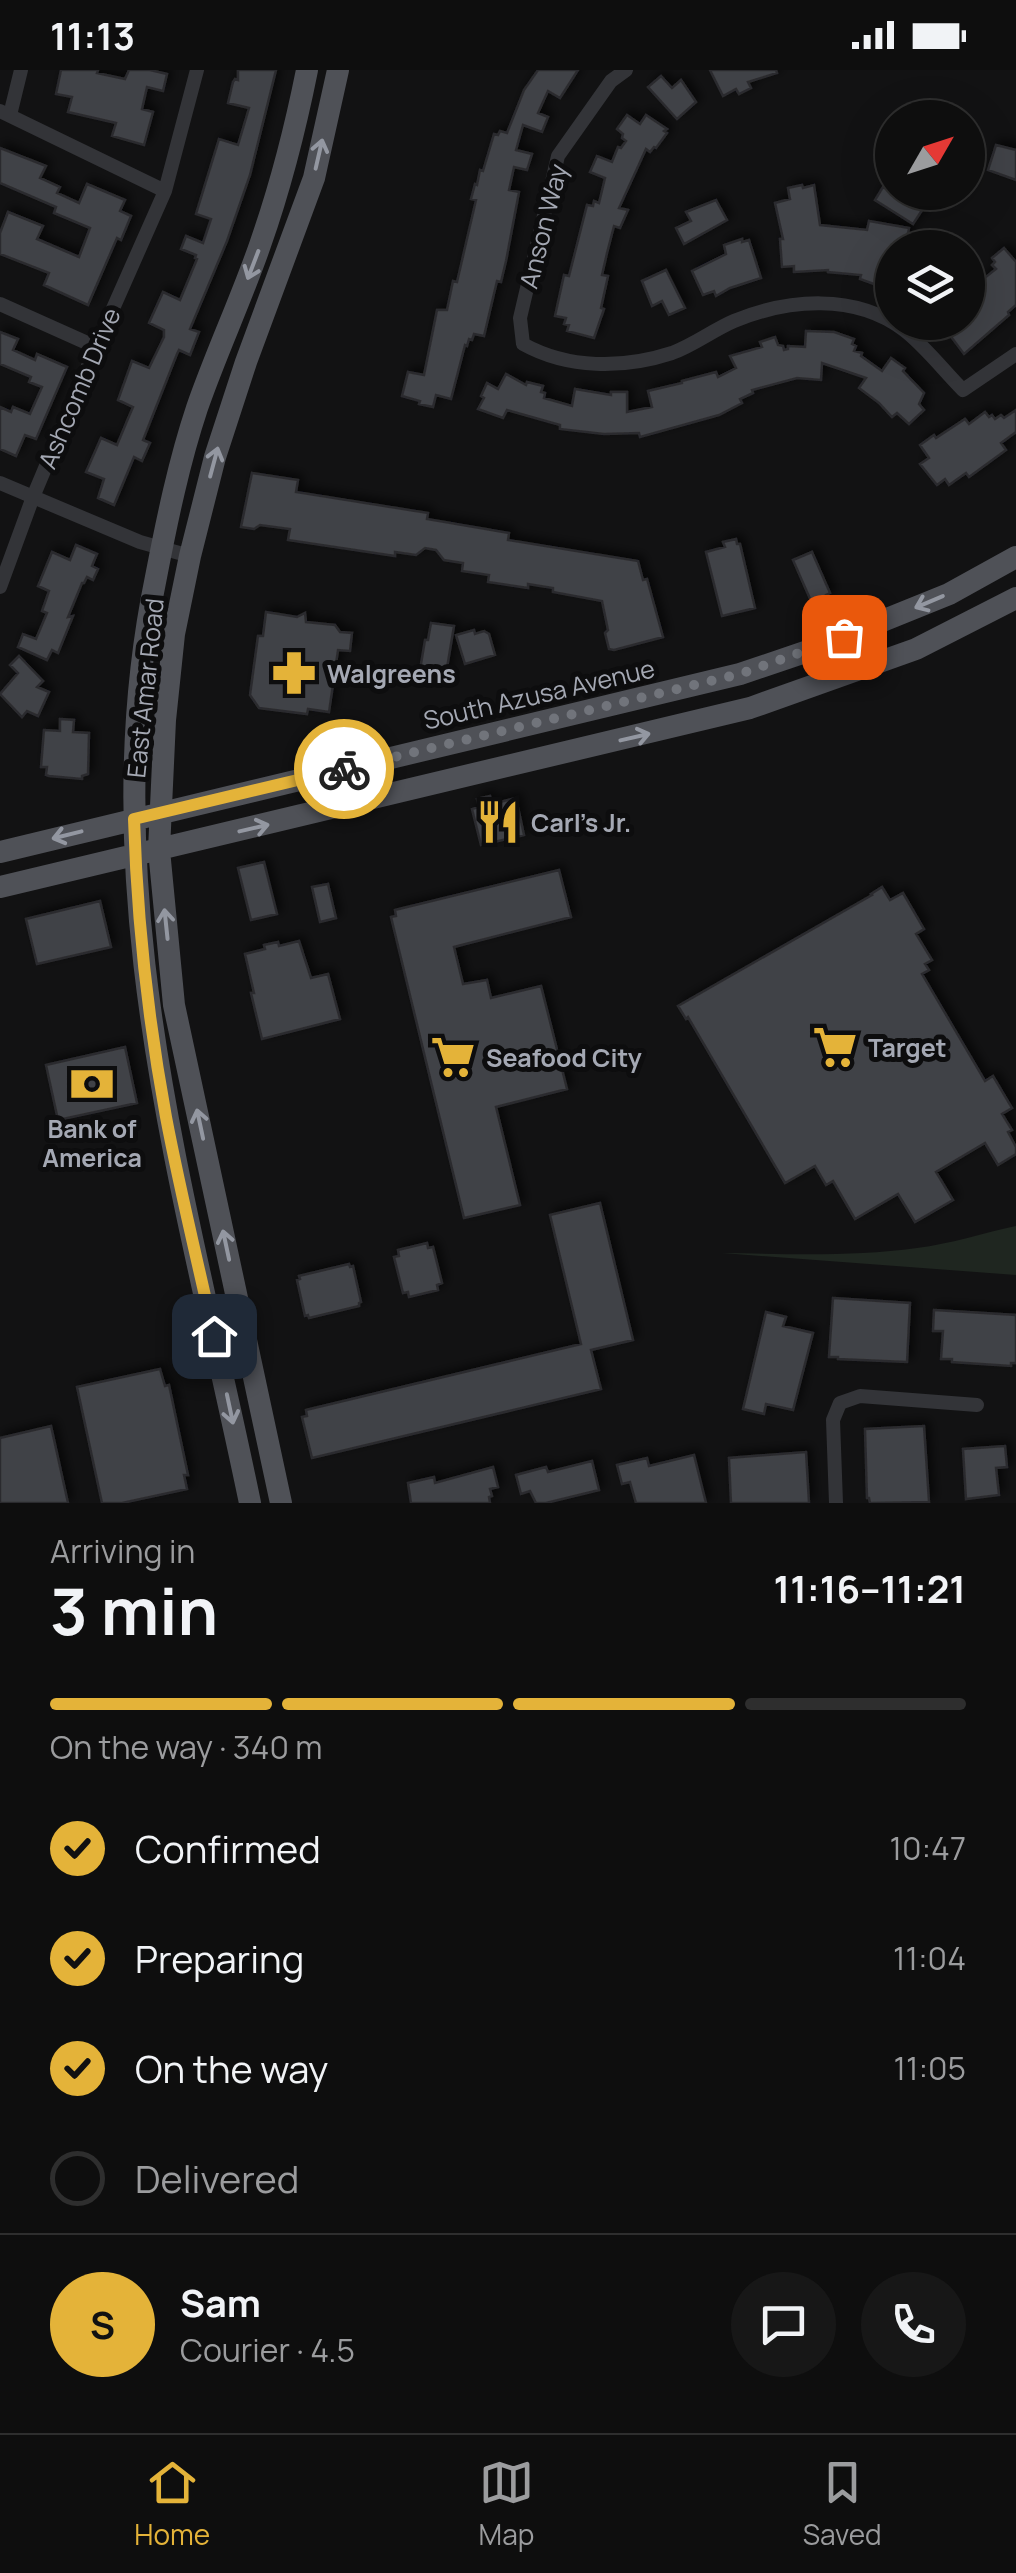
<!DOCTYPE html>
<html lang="en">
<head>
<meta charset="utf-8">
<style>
  body { margin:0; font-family:Manrope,sans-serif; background:#171717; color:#f1f3f6; height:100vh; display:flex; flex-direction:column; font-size:38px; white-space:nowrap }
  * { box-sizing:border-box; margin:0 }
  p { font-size:32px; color:#9b9c9e }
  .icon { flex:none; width:55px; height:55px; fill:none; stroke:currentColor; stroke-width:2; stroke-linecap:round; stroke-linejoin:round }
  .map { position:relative; height:1433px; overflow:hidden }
  .panel { display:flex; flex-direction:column; background:#0e0e0e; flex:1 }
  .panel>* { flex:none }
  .needle { width:65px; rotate:51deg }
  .controls { position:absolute; left:875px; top:30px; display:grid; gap:20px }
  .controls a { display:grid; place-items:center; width:110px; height:110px; border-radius:50%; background:#0e0e0e; box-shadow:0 10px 40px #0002,0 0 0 2px #2e2e2e; font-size:50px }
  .pin { position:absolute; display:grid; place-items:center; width:85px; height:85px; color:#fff; margin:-42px; border-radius:20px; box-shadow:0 5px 15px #0006 }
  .courier { position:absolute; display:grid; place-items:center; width:100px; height:100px; margin:-50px; border:8px solid #e4b339; border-radius:50%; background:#fff; color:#222; box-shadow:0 2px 12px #0007 }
  .headline em { font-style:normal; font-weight:700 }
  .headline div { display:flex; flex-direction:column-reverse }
  .headline { display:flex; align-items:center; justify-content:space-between; height:170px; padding:0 50px }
  h1 { font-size:65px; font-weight:700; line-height:75px }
  .bar { display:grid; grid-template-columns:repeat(4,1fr); gap:15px 10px; align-content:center; height:120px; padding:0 50px }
  .bar i { height:12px; border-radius:8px; background:#2e2e2e }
  .bar .active { background:#e4b339 }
  .bar p { grid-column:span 4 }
  .line { display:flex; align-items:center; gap:25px; padding:0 50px; border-top:2px solid #2e2e2e }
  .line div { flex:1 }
  .round { display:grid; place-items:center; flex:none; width:105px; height:105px; border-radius:52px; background:#171717 }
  ol { padding:0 50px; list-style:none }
  li { display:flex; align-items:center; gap:30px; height:110px }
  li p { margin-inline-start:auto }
  li .icon { padding:10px; border-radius:50%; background:#e4b339; color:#111; stroke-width:4 }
  li:last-child { color:#9b9c9e }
  li i { width:55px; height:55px; border:5px solid #2e2e2e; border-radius:50% }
  .status { display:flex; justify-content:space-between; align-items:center; height:70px; padding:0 50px; background:#0e0e0e; direction:ltr }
  .status svg { height:28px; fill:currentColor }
  .dock { display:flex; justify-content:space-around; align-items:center; height:140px; border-top:2px solid #2e2e2e; background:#0e0e0e; font-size:28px; color:#9b9c9e }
  .dock a { display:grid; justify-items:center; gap:5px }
  .dock .active { color:#e4b339 }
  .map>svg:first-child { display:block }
  .green { fill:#1f2620 }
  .building { fill:#414246; stroke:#2c2c2f; stroke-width:2.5; filter:url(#shadow) }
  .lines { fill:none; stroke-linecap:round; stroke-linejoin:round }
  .street { stroke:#333438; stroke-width:14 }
  .primary { stroke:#4f5157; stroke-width:22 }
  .oneway { stroke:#9397a1 }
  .done { stroke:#71747b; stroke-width:10; stroke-dasharray:0 18 }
  .route { stroke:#e4b339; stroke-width:12 }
  .labels { text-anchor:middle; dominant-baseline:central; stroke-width:10; stroke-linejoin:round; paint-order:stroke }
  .street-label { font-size:25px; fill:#a4a8b3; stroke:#0d0d0e }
  .poi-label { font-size:25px; font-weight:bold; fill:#a4a8b3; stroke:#0d0d0e; text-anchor:start }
</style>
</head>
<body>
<div class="status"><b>11:13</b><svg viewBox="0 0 49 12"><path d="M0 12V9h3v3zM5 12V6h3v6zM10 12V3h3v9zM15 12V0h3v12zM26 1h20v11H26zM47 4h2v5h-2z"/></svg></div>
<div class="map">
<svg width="1016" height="1433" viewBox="0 0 1016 1433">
  <defs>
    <filter id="shadow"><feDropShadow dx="4.5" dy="-4.5" stdDeviation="5" flood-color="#0009"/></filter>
  </defs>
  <rect width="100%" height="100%" fill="#121213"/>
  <path class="green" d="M1016,1156V1205L722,1183C787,1184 852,1187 917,1178C950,1174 983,1163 1016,1156Z"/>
  <path class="building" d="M61,0H98L97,3L125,9L129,0H150L167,4L163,21L147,17L142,39L153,42L144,75L112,66L116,53L68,42L72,27L56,24Z
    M238,0H276L250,105L227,171L190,259L199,262L190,285L179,280L177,284L143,370L150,373L142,391L134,387L114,435L98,428L104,409L86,402L101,368L117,375L127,351L133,337L118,330L132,291L149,298L164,267V260L149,253L163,222L180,230L197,189L195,188L196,185L181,179L186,166L203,173L211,149L196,144L219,69L238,75L249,38L228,33L233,12L235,9L238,10Z
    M538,0H578L560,28L548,21L538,43L548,47L542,62L523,55L516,80L532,84L527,100L514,97L509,120L519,122L506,191L501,212L497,211L484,266L474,264L472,270L469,269L467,276L465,275L451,329L436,325L433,337L419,334L420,331L402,326L408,302L424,305L437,240H447L453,211L457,212L476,130L471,129L475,114L477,115L480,100L483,101L494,64L498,65L500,61L507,63L524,20Z
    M710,0H776L777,3L748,12L751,18L739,24L736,19L723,26Z
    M661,6L672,18L681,10L696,32L677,49L648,17Z
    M627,45L640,54L646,45L667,59L664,61L667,63L656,78L654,77L650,82L646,79L619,138L628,140L620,158L614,156L607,183L602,205L608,206L601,238L604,239L594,268L567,261L569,255L564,254L566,248L555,246L564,205L569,206L587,135L593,136L594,131L599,133L605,108L590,102L597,86L612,92L618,77L621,78L626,71L622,68L623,64L617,59Z
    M996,75L1016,80V110L988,100Z
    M0,78L46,96L40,108L60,117L57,123L79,133L87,114L125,130L120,141L131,146L121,170L117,168L88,235L44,215L49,203L0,184V163L8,142L43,156L37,169L79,187L90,158L54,143L56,137L0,113Z
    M802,115L803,118L814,115L820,155L867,160L869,151L909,158L906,174L900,173V176L892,175V208L888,206L885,218L860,209L861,205L828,202V200L794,202V196L782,197L780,169H783L775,133L790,129L788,118Z
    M883,117L892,122H934L913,154L875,130Z
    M716,130L727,150L684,174L676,158L691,151L686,142Z
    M742,169V172L749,170L761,208L730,218L716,226L714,221L703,225L692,201L726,184L724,175Z
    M1004,178L1016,192V235L1008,242L1009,245L964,284L940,252H968V221L996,199L992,195L995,192L992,188Z
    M666,200L685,238L669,245L662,231L652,236L642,211Z
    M806,261L834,262L854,269L852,274L856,276L854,281L862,283L861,286L882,301L891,288L905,298L903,301L924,323L919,334L924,340L909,354L897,343L892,347L879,333L859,318L866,308L822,293L821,310L797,308L752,320L753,323L740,329L742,333L719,345L640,367L639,363L604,364L560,359V355L507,340L503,348L478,339L484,328L481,326L487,313L498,319L506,304L526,315L527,312L543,316L541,322L545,323L544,328L572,336L575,319L611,325V322H627V342L652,337L648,321L682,313V311L716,302L718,307L736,298L730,286L762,277L760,272L775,267L778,275L783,276L784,280L788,279V276L805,277Z
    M0,262L18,269L13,280L35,290L37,284L67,297L36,369L25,365L16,386L0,379V337L11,342L13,337L30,344L42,317L29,312L31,307L0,294Z
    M1016,340V362L1001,373L1006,380L969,407L966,403L949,415L945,409L937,415L920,394L929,388L920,375L934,365L936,368L965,349L969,354L985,342L989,347L992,345L995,349L1001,345L1004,348Z
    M252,403L298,410L296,422L428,443L427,449L509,463L508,470L638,491L643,510L647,509L663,567L614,580L609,579L605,563L608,560L602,531L553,522V518L528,514V518L488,512L489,505L462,501L463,493L444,490L436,480L425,478L416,485L395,482V486L288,470L290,459L260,455L254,459L241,457Z
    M736,469L737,474H740L755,538L722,546L706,482L725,477L723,472Z
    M76,475L97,484L92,496L98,499L93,510L87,507L84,513H82L68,547L73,546L58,583L52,580L47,590L18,577L23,564L36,569L47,543L42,541L49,521L38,516L52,482L70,490Z
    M812,482L830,523L826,525L827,528L816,532L815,529L811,531L793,490Z
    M266,542L297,547L305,543L306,552L335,555L340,562L352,563L350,581L338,580L329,642L308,639L307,644L259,638L250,625L258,566H263Z
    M431,553L454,556L446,604L420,600L425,570H428Z
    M474,560L475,564L484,561L489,564L495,585L465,594L456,565Z
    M19,586L43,611L37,617L49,622L38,646L27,641L22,647L0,624L18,603L10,595Z
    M60,649L74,650L73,662L89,663L88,704L82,706V709L49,706L46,705L47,697H41L44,660L60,661Z
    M490,726L492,734L516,728L524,765L481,775L472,739L479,737L477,729Z
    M264,792L277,844L251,850L238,798Z
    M559,800L571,847L454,877L463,914L487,910L491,928L541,916L567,1019L496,1037L520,1135L464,1148L391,847L396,846L395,840Z
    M328,814L336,848L320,852L312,817Z
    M882,817L890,830L903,823L924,859L916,864L932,890L925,894L929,900L922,904L985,1011L993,1006L1012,1038L1002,1044L1012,1060L1008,1062L1016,1077V1084L998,1095L985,1073L936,1102L953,1130L915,1152L898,1124L855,1149L833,1111L826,1115L815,1096L785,1113L688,947L686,949L678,936L872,825L871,824Z
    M100,831L111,877L37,894L26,849Z
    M299,871L311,908L328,904L340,949L262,969L251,923H254L245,884L265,879L264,875L278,872L279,876Z
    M125,977L137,1033L58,1050L46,995Z
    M600,1133L633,1270L591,1280L601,1319L312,1388L302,1347L307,1346L306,1340L581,1274L550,1145Z
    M427,1173L428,1178L433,1177L442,1213L437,1215L438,1220L409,1227L408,1222L403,1223L394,1187L399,1186L398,1180Z
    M349,1194L350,1197L353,1196L361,1232L359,1233V1236L309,1248L308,1245L305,1246L297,1210L300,1209L299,1206Z
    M833,1228L910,1233L907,1292L838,1289V1287H829Z
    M934,1240L1016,1245V1293H1011V1296L952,1292V1289H941L943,1261H933Z
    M766,1242L786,1247L783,1256L813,1263L793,1340L766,1334L764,1344L743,1339Z
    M160,1299L165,1316L169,1315L188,1405H184L187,1419L122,1433H102L77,1317Z
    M51,1356L68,1433H0V1368Z
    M924,1356L929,1432L870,1433L869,1428H867L865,1359Z
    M1005,1376L1007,1397L996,1398L999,1425L966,1429L963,1379Z
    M806,1382L809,1433H731L729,1388Z
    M694,1385L706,1433H636L630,1412L622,1414L617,1395L647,1388L649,1396Z
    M592,1391L599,1420L546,1433H536L530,1421L521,1424L516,1405L546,1397L548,1402Z
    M493,1397L498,1417L490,1419L492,1426L489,1427L490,1433H411L408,1413L434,1407L435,1413Z"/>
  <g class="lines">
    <path class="street" d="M626,0L611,11L558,86L520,248L523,274C568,299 623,299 672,283C694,275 713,260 734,251C788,229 855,223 904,260C925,276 944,301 963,320L1016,284
      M0,41L165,121
      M10,45L21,0
      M0,234L96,277
      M0,413L140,472L190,486
      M0,517L33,427L96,277L165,121L197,0
      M836,1433L833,1350L840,1333L860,1326L977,1335"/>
    <path class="primary" d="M0,782L740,604L808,581L949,524L1016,487
      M0,817L750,638L916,579L1016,528
      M250,1433C187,1127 91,821 156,507C167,450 179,392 197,338C216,283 241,230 260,175C280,118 295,60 307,0
      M281,1433L174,935L159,780L165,650L174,564L190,486L215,387L246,292L314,108L338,0"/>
  </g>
  <defs><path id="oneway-shaft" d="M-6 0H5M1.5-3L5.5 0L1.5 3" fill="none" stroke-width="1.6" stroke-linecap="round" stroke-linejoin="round" transform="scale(2.5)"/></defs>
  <g class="oneway">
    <use href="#oneway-shaft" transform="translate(319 84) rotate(-77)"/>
    <use href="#oneway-shaft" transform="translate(253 195) rotate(111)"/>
    <use href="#oneway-shaft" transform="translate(214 392) rotate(-75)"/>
    <use href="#oneway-shaft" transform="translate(929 532) rotate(157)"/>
    <use href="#oneway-shaft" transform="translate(635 667) rotate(-13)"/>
    <use href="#oneway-shaft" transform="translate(254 758) rotate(-13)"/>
    <use href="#oneway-shaft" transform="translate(67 765) rotate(166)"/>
    <use href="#oneway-shaft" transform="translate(166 854) rotate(-96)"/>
    <use href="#oneway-shaft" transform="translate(200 1054) rotate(-102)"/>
    <use href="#oneway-shaft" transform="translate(226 1175) rotate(-102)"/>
    <use href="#oneway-shaft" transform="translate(230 1339) rotate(78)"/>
  </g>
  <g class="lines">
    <path class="done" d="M344,699L740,604L844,567"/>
    <path class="route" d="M214,1266C198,1193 180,1121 166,1047C148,949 137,849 134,749L344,699"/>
  </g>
  <defs>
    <g id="pharmacy-bare" transform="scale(3.45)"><path d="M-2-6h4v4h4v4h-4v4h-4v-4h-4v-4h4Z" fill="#e4b339" stroke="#0d0d0e" stroke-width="2.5" paint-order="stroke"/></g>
    <g id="restaurant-bare" transform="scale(3.45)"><path d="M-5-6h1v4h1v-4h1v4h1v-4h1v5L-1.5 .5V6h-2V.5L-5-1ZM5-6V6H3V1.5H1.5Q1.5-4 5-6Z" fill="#e4b339" stroke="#0d0d0e" stroke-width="2.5" paint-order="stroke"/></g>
    <g id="supermarket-bare" transform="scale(3.45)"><path d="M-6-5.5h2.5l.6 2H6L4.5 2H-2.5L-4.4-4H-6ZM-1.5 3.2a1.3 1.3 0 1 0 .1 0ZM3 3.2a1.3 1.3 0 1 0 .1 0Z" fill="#e4b339" stroke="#0d0d0e" stroke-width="2.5" paint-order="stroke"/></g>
    <g id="bank-bare" transform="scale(3.45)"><path d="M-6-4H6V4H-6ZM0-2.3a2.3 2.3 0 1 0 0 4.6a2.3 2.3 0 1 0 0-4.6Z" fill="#e4b339" stroke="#0d0d0e" stroke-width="2.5" paint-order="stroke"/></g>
  </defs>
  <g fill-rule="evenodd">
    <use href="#pharmacy-bare" x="294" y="603"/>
    <use href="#restaurant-bare" x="498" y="752"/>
    <use href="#supermarket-bare" x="835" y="977"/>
    <use href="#supermarket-bare" x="453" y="987"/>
    <use href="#bank-bare" x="92" y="1014"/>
  </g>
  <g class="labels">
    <g class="street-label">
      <text transform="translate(543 156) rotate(-76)">Anson Way</text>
      <text transform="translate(79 318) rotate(-67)">Ashcomb Drive</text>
      <text transform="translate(145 618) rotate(-84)">East Amar Road</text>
      <text transform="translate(539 624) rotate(-13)">South Azusa Avenue</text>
    </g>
    <g class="poi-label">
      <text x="327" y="603">Walgreens</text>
      <text x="531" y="752">Carl's Jr.</text>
      <text x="868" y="977">Target</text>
      <text x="486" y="987">Seafood City</text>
      <text x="92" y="1058" text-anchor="middle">Bank of<tspan x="92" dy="29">America</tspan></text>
    </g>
  </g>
</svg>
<div class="controls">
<a><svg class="needle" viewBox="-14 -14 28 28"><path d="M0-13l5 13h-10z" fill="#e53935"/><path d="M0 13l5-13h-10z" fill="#9b9c9e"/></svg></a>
<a><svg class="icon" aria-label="layers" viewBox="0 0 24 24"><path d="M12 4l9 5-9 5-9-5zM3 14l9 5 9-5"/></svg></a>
</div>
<div class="pin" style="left:844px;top:567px;background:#ea580c"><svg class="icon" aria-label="bag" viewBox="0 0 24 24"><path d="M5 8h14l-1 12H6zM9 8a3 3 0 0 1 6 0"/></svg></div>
<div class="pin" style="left:214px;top:1266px;background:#1f2937"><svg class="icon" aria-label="home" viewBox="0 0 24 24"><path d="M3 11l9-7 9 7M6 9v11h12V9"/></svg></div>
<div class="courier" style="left:344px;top:699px"><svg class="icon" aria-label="bike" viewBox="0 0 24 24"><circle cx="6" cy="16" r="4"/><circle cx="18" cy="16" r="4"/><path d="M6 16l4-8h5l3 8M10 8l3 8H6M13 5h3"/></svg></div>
</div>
<section class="panel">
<div class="headline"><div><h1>3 min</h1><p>Arriving in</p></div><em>11:16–11:21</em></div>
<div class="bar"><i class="active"></i><i class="active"></i><i class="active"></i><i></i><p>On the way · 340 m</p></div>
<ol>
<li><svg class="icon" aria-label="check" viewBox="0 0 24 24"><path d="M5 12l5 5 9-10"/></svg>Confirmed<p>10:47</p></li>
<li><svg class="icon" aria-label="check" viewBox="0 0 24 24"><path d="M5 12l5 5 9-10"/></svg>Preparing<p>11:04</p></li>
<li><svg class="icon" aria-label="check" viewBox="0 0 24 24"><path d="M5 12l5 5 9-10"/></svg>On the way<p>11:05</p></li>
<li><i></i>Delivered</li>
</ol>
<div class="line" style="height:180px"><b class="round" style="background:#e4b339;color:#111">S</b><div><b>Sam</b><p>Courier · 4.5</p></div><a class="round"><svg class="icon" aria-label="chat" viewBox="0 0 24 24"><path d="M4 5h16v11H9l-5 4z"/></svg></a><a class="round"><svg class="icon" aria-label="phone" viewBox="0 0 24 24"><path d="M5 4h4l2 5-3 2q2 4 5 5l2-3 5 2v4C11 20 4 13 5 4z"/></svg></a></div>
</section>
<nav class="dock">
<a class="active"><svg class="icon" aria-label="home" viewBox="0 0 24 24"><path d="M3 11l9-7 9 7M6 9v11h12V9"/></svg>Home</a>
<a><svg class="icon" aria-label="map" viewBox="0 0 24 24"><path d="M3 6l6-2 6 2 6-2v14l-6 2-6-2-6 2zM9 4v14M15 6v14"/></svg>Map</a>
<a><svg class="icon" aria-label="saved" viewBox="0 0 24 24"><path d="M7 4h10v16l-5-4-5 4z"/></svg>Saved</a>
</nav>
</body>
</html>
